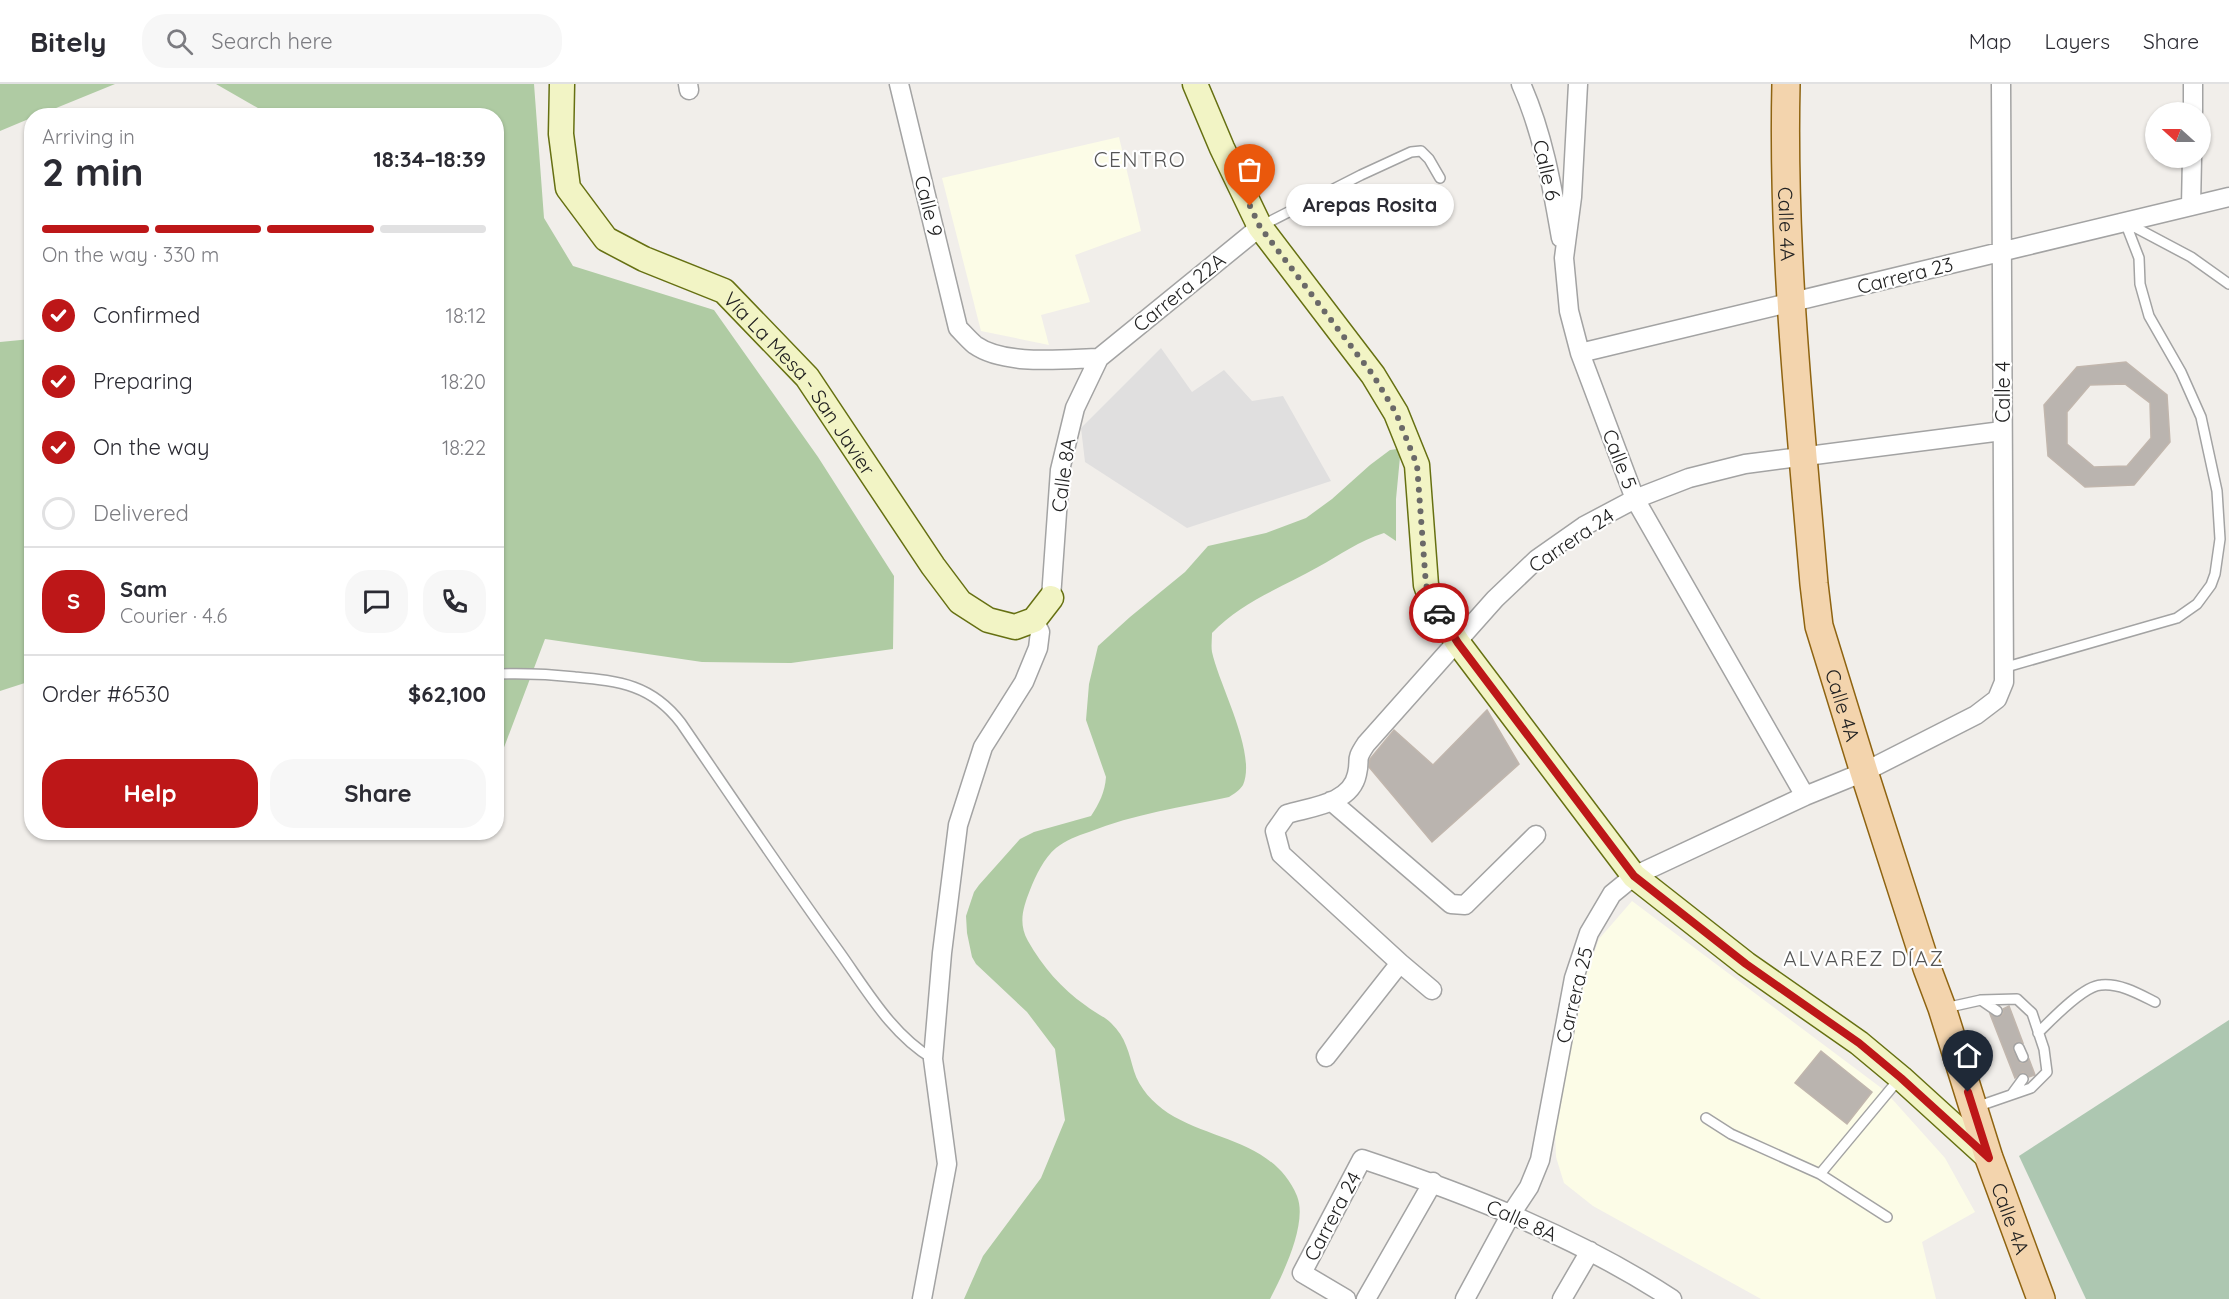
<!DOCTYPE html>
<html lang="en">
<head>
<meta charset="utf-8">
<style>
  body { margin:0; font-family:Quicksand,sans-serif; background:#f7f7f7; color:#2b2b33; height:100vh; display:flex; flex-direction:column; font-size:22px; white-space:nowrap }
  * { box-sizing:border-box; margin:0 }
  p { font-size:20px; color:#7c7c81 }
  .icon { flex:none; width:33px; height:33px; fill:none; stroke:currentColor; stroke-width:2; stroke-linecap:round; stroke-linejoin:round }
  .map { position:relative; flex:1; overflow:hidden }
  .details { position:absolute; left:24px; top:24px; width:480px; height:732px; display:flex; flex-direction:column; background:#fff; border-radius:24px; box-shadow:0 2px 4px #0004 }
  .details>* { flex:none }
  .needle { width:39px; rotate:291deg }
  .buttons { position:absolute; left:2145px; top:18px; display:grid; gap:12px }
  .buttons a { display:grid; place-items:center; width:66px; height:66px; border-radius:50%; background:#fff; box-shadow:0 2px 4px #0004; font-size:30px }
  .pin { position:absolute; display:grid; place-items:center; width:51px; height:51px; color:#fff; margin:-62px -26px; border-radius:50% 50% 50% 0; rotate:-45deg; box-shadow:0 0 6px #0007 }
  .pin .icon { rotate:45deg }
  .courier { position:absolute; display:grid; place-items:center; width:60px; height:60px; margin:-30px; border:4px solid #bd1718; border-radius:50%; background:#fff; color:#222; box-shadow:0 2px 8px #0007 }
  .bubble { position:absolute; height:42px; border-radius:21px; background:#fff; box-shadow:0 2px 4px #0004; font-size:20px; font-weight:700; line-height:42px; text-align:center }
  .summary em { font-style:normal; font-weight:700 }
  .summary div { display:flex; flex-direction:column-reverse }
  .summary { display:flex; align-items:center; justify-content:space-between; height:102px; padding:0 18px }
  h1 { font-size:39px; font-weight:700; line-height:45px }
  .bar { display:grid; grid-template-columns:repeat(4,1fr); gap:9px 6px; align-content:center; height:72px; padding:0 18px }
  .bar i { height:8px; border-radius:4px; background:#e1e1e2 }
  .bar .selected { background:#bd1718 }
  .bar p { grid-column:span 4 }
  .line { display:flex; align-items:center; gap:15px; padding:0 18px; border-top:2px solid #e1e1e2 }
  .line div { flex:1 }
  .round { display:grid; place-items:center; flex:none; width:63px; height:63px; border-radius:24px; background:#f7f7f7 }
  ol { padding:0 18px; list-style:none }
  li { display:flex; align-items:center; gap:18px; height:66px }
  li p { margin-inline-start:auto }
  li .icon { padding:6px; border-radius:50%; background:#bd1718; color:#fff; stroke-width:4 }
  li:last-child { color:#7c7c81 }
  li i { width:33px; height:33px; border:3px solid #e1e1e2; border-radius:50% }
  .cta { display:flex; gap:12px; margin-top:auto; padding:12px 18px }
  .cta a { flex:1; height:69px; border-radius:24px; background:#bd1718; color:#fff; font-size:24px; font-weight:700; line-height:69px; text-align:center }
  .cta a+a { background:#f7f7f7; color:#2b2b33 }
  header { display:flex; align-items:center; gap:36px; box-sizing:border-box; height:84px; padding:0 30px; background:#fff; border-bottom:2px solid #e1e1e2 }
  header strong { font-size:28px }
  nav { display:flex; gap:33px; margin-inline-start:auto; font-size:21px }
  .search { width:420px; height:54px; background:#f7f7f7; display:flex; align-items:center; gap:15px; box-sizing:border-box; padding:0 21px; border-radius:24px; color:#7c7c81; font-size:22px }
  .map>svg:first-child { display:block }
  .residential { fill:#e0dfdf }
  .education { fill:#fcfce7 }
  .forest { fill:#afcba3 }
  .cemetery { fill:#adc7b1 }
  .building { fill:#bab4af; stroke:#c1b6ad; stroke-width:1.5; fill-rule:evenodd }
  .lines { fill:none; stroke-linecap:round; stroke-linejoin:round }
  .lane-casing { stroke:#a3a3a3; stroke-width:12 }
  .street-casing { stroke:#a3a3a3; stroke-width:21 }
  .secondary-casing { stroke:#667012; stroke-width:27 }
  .primary-casing { stroke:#8f6411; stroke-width:30 }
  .lane { stroke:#fff; stroke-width:9 }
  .street { stroke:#fff; stroke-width:18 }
  .secondary { stroke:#f2f4c5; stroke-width:24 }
  .primary { stroke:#f3d4ad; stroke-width:27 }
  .done { stroke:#6a6968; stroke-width:6; stroke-dasharray:0 10.8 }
  .route { stroke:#bd1718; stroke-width:8 }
  .labels { text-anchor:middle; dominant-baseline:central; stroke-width:4.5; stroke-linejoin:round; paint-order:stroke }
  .street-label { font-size:20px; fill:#222; stroke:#fff }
  .neighbourhood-label { font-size:21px; letter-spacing:1.5px; fill:#555; stroke:#fff }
</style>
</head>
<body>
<header>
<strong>Bitely</strong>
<div class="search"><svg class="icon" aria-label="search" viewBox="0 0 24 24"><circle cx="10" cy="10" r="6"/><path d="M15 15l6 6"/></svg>Search here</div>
<nav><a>Map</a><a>Layers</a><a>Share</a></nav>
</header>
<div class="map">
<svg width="2229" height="1215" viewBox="0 0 2229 1215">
  <rect width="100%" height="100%" fill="#f1eeea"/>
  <path class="residential" d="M1161,264L1192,308L1224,286L1252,317L1283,312L1331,397L1187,444L1085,378L1081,344Z"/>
  <path class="education" d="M1119,53L1141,147L1075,171L1090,218L1041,231L1049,261L981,247L942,94Z
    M1632,817L1884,1006L1945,1074L1975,1128L1922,1158L1936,1215H1761L1593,1122L1564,1099L1556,1073L1555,1047L1561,1005L1583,900L1599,855Z"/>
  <path class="forest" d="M0,0H115L39,31L32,32L31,34L0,47Z
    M216,0H534L544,134L573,182L714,226L818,373L894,492L893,565L791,579L702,578L545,555L497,682L496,32L270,31Z
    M31,255V597L0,607V258Z
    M1397,365L1400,373L1396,415V457L1384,449C1359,457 1340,471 1318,483C1281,504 1241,518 1212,549C1212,555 1211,562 1212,568C1219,601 1257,669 1243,701C1240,706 1234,710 1229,713C1182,723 1134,730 1089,748C1077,752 1066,756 1056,764C1044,774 1036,791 1030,806C1023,824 1018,839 1028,857C1042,882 1062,905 1085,921C1093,928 1104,932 1111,939C1126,953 1129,970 1134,987C1139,1004 1153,1019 1168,1029C1212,1057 1274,1057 1297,1112C1308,1139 1283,1190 1270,1215H964L983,1172L1041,1094L1065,1036L1055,965L1027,928L976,880L972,873L967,849L966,832L974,808L979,801L1020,755L1034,748L1091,732C1099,720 1105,708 1106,693L1086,636L1089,600L1098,562L1130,533L1185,488L1208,462L1266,449L1306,434L1332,415L1370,381L1390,366Z"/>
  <path class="cemetery" d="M2229,936V1215H2086L2019,1072Z"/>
  <path class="building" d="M2126,278L2167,311L2170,358L2134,401L2085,403L2048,372L2044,321L2077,283ZM2125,300L2150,319L2151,354L2127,382L2094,383L2067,360V328L2090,301Z
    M1487,626L1519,680L1432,758L1369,683L1370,675L1394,646L1433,681Z
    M2009,922L2023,959L2016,958L2013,966L2020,979H2025L2029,975L2035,991L2029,993L2023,988L2015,994L1990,930L1999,933L2003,930V925Z
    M1821,967L1872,1008L1847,1040L1795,999Z"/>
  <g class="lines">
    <g class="lane-casing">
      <path id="lane" d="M1261,142L1361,91L1411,68L1421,67L1429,75L1440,94
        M2003,584L2177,534L2197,520L2211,501L2215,490L2220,455L2217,407L2201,333L2181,288L2149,232L2140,200L2139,174L2125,138L2191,173L2229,200
        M496,590C523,589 549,590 575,593C620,597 652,601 681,639C733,715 784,791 838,866C866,905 891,950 933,975
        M1981,916L1997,927
        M1945,924L1981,916L2017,915L2032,929L2044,965L2047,988L2031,1004L1976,1023
        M2038,949C2051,936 2083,902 2101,901C2120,899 2139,910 2155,918
        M2019,964L2023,973
        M2012,1010L2023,995
        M1706,1034L1731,1050L1820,1090L1899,995
        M1820,1090L1887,1133"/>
    </g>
    <g class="street-casing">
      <path id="street" d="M688,0L689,6
        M899,0L958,244C963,249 969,256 975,261C1005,282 1063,275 1099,274
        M1521,0C1543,49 1552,102 1561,154
        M1578,0L1572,113L1564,174L1569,227L1580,269L1635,415L1805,712
        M2193,28V0
        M2191,122L2192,74
        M1580,269L2229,113
        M1051,514L1060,386L1075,324L1099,274L1260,143
        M1331,717L1451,820L1465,821L1536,751
        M1432,906L1400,879L1281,770L1275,747L1287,730C1310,723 1351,720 1357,690C1361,673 1354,678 1366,660L1495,515L1537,475L1584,442L1635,415L1689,394L1745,380L2002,347
        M1326,973L1400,879
        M922,1215L947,1080L933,975L942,869L958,741L983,663L1024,598L1038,564L1040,548L1034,536
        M1346,1215L1302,1189L1362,1075C1470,1111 1577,1153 1672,1215
        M1366,1215L1433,1098
        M1465,1215L1511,1130L1529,1103L1540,1076L1574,894L1589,849L1612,810L1634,792L1805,712L1864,688L1976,631L1997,615L2004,598L2001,0
        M1562,1215L1590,1167"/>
    </g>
    <g class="secondary-casing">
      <g id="secondary">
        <path id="s1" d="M562,0L561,50L568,104L606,155L644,175L724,207L807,293L933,482L960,518L988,536L1015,543L1034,536L1051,514"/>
        <path d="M1195,0L1222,64L1260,143L1373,291L1396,329L1417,381L1426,501L1432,518L1458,559L1634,792L1746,880L1859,959L1901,994L1989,1074"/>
      </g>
    </g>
    <g class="primary-casing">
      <g id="primary">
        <path id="s2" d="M1786,0C1782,167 1800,333 1814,500L1819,542L1864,688L1927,884L1942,924L1989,1074L2041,1215"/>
      </g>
    </g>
    <use href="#lane" class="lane"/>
    <use href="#street" class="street"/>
    <use href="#secondary" class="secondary"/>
    <use href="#primary" class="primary"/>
  </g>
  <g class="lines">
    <path class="done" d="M1250,122L1260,143L1373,291L1396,329L1417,381L1426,501L1432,518L1439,529"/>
    <path class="route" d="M1439,529L1458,559L1634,792L1746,880L1859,959L1901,994L1989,1074L1968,1008"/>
  </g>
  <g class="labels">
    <g class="street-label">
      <text transform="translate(1547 86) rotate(77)">Calle 6</text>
      <text transform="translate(929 122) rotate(76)">Calle 9</text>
      <text stroke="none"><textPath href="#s2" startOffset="140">Calle 4A</textPath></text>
      <text transform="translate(1905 191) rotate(-14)">Carrera 23</text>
      <text transform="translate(1179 208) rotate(-39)">Carrera 22A</text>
      <text stroke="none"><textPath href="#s1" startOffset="417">Vía La Mesa - San Javier</textPath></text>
      <text transform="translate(2002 308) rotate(-90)">Calle 4</text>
      <text transform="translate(1620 375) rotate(69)">Calle 5</text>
      <text transform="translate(1063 391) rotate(-82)">Calle 8A</text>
      <text transform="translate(1571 456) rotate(-34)">Carrera 24</text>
      <text stroke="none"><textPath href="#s2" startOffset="626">Calle 4A</textPath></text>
      <text transform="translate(1574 911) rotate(-76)">Carrera 25</text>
      <text transform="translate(1332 1132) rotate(-62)">Carrera 24</text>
      <text stroke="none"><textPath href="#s2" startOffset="1166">Calle 4A</textPath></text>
      <text transform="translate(1522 1136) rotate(24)">Calle 8A</text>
    </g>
    <g class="neighbourhood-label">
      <text x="1140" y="75">CENTRO</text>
      <text x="1864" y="874">ALVAREZ DÍAZ</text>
    </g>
  </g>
</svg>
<div class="buttons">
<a><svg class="needle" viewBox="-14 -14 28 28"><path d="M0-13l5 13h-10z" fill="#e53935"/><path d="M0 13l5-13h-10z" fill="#7c7c81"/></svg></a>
</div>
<div class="pin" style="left:1250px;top:122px;background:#ea580c"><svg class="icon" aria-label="bag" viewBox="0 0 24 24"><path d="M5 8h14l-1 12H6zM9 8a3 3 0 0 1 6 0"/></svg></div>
<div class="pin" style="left:1968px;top:1008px;background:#1f2937"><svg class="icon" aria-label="home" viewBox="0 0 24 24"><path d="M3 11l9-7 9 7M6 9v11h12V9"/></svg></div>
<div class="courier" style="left:1439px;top:529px"><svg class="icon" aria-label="car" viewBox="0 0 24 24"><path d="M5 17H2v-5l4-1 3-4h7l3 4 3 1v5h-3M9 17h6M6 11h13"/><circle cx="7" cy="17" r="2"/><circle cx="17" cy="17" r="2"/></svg></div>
<div class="bubble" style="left:1286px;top:100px;width:168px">Arepas Rosita</div>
<section class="details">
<div class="summary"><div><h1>2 min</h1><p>Arriving in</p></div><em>18:34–18:39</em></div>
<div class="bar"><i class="selected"></i><i class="selected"></i><i class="selected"></i><i></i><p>On the way · 330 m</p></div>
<ol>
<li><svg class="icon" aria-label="check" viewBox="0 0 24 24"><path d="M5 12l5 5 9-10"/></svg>Confirmed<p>18:12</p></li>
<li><svg class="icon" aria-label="check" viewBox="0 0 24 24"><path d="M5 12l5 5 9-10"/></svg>Preparing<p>18:20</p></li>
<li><svg class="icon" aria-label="check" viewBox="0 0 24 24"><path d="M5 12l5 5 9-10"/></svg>On the way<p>18:22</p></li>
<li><i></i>Delivered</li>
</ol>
<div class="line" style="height:108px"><b class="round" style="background:#bd1718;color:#fff">S</b><div><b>Sam</b><p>Courier · 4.6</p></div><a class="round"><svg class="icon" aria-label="chat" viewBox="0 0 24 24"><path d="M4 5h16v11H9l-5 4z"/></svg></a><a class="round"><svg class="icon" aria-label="phone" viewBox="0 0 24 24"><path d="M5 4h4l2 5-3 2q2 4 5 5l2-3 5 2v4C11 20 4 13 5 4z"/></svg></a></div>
<div class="line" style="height:78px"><div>Order #6530</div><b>$62,100</b></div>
<div class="cta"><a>Help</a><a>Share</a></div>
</section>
</div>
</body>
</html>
